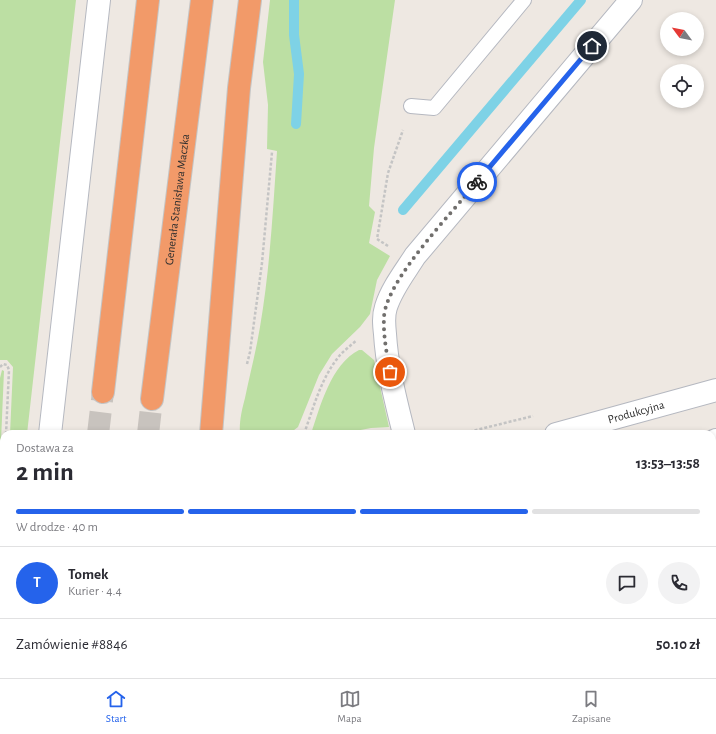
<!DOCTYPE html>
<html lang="pl">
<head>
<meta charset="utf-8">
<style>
  body { margin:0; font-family:"Alegreya Sans",sans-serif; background:#f2f2f3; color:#2b2b33; height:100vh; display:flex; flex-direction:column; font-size:15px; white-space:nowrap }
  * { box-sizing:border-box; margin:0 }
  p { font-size:13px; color:#7c7c81 }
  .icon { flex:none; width:22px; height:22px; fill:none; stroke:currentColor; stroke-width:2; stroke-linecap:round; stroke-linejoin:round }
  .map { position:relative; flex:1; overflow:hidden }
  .panel { position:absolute; left:0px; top:430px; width:716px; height:248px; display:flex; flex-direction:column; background:#fff; border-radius:12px 12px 0 0; box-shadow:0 2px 6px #0003 }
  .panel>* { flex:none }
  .needle { width:26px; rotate:302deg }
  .controls { position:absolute; left:660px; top:12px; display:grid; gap:8px }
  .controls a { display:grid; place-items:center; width:44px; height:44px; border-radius:50%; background:#fff; box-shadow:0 2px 6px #0003; font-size:20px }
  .pin { position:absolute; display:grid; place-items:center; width:34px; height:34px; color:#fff; margin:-17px; border:2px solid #fff; border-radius:50%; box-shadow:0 1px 4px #0007 }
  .courier { position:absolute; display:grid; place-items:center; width:40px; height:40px; margin:-20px; border:3px solid #2563eb; border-radius:50%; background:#fff; color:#222; box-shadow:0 1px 5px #0007 }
  .headline em { font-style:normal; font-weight:700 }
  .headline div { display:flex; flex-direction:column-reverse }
  .headline { display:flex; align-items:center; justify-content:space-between; height:68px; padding:0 16px }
  h1 { font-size:26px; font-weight:700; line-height:30px }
  .bar { display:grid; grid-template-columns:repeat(4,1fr); gap:6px 4px; align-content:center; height:48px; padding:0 16px }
  .bar i { height:5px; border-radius:3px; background:#e1e1e2 }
  .bar .current { background:#2563eb }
  .bar p { grid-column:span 4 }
  .line { display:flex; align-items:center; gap:10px; padding:0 16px; border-top:1px solid #e1e1e2 }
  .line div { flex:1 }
  .round { display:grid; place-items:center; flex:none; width:42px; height:42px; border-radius:21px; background:#f2f2f3 }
  .dock { display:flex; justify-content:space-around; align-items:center; height:56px; border-top:1px solid #e1e1e2; background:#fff; font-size:11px; color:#7c7c81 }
  .dock a { display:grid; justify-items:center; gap:2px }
  .dock .current { color:#2563eb }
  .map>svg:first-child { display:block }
  .green { fill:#bcdfa3 }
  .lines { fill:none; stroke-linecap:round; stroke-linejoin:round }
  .stream { stroke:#7ed2e6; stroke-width:10 }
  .highway-tunnel { stroke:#c8c3be; stroke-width:22; stroke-dasharray:22 11; stroke-linecap:butt }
  .lane-casing { stroke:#b5b8c0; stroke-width:16 }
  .street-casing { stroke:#b5b8c0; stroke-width:24 }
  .secondary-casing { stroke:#b5b8c0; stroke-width:24 }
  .highway-casing { stroke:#c4c4c4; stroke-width:24 }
  .path { stroke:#c4c4c4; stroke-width:2.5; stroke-dasharray:3 2; stroke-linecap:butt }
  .lane { stroke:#fff; stroke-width:14 }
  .street { stroke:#fff; stroke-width:22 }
  .secondary { stroke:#fff; stroke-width:22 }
  .highway { stroke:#f29a69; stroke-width:22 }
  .done { stroke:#716f6d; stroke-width:4; stroke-dasharray:0 7.2 }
  .route { stroke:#2563eb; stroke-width:5 }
  .labels { text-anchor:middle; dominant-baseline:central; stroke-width:3; stroke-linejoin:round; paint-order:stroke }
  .street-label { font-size:12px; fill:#2e2e2e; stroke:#fff }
</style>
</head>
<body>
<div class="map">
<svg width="716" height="678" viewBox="0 0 716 678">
  <rect width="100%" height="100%" fill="#eee8e2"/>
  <path class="green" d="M0,0H76L27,434H10L13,367L7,360H0Z
    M270,0H395L374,148L369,206L375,212L369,243L390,256L377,280L370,314L360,327L332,354L319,375L298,427L289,434H240C239,422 242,409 245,398C250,374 256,351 260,327C270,268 273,210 277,151L267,149L268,105L263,62Z
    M359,350H362L374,360L389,427L371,428L340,434H311C320,407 331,364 359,350Z
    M2,370L4,371L1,441H0V378Z
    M0,458L4,459V485L0,495Z"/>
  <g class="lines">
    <path class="stream" d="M294,0V35L299,74L296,124
      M403,210L581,0"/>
    <path class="highway-tunnel" d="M98,434L103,392
      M148,434L152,399
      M71,678V674
      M121,678V674"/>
    <g class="lane-casing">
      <path id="lane" d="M411,106L434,108L524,0"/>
    </g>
    <g class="street-casing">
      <path id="street" d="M404,434C396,401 387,368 385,334C384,325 383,316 386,307C392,288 405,272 415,256L631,0
        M253,678L254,674"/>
    </g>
    <g class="secondary-casing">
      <g id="secondary">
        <path d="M50,434L99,0"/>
        <path id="s1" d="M556,434L716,390"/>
        <path d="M712,442L716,440"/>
        <path d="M0,565L4,562"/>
        <path d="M0,664H4"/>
        <path d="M22,678L23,674"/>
      </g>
    </g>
    <g class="highway-casing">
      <g id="highway">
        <path d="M103,392L148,0"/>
        <path id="s2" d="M152,399L202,0"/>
        <path d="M211,434L239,88L250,0"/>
        <path d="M185,678V674"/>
      </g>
    </g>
    <path class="path" d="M388,246L377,239L388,173L403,130
      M247,364L250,352L262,263L272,152
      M0,367L3,364L7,365L9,370L6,434
      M304,434C314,406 321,378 340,355C345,350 351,345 357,340
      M362,434L374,433
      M460,434L533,416
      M0,447L4,448
      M0,519L4,513"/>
    <use href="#lane" class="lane"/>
    <use href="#street" class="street"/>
    <use href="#secondary" class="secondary"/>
    <use href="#highway" class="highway"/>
  </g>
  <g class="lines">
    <path class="done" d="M390,372C387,355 383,335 384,317C386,280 453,212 477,182"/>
    <path class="route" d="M477,182L592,46"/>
  </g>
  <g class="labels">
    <g class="street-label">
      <text stroke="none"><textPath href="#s2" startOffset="201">Generała Stanisława Maczka</textPath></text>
      <text stroke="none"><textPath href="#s1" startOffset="83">Produkcyjna</textPath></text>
    </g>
  </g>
</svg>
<div class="controls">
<a><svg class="needle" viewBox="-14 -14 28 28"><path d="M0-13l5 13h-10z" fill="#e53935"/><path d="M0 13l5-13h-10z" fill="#7c7c81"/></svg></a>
<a><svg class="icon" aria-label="locate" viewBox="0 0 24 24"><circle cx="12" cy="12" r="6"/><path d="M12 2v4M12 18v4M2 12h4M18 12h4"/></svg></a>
</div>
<div class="pin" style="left:390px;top:372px;background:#ea580c"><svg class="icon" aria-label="bag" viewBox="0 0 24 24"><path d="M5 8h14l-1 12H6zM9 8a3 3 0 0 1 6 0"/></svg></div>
<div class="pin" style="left:592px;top:46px;background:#1f2937"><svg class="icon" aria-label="home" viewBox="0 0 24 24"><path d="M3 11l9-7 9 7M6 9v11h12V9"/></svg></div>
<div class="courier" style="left:477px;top:182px"><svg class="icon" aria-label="bike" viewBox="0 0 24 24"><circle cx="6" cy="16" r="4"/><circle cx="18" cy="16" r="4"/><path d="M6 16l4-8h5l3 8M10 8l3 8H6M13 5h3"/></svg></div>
<section class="panel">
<div class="headline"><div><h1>2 min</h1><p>Dostawa za</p></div><em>13:53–13:58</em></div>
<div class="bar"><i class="current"></i><i class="current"></i><i class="current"></i><i></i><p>W drodze · 40 m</p></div>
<div class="line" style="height:72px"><b class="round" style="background:#2563eb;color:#fff">T</b><div><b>Tomek</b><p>Kurier · 4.4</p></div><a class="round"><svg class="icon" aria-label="chat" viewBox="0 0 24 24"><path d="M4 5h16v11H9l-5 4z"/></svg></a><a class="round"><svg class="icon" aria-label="phone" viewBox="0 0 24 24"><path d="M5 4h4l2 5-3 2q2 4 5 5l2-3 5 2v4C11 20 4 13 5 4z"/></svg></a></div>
<div class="line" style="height:52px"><div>Zamówienie #8846</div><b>50.10 zł</b></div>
</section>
</div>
<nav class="dock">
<a class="current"><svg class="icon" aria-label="home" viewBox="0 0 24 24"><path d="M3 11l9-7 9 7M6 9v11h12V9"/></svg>Start</a>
<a><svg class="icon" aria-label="map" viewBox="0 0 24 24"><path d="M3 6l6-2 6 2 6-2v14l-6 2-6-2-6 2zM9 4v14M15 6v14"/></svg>Mapa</a>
<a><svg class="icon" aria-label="saved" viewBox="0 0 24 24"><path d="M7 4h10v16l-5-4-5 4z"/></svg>Zapisane</a>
</nav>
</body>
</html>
